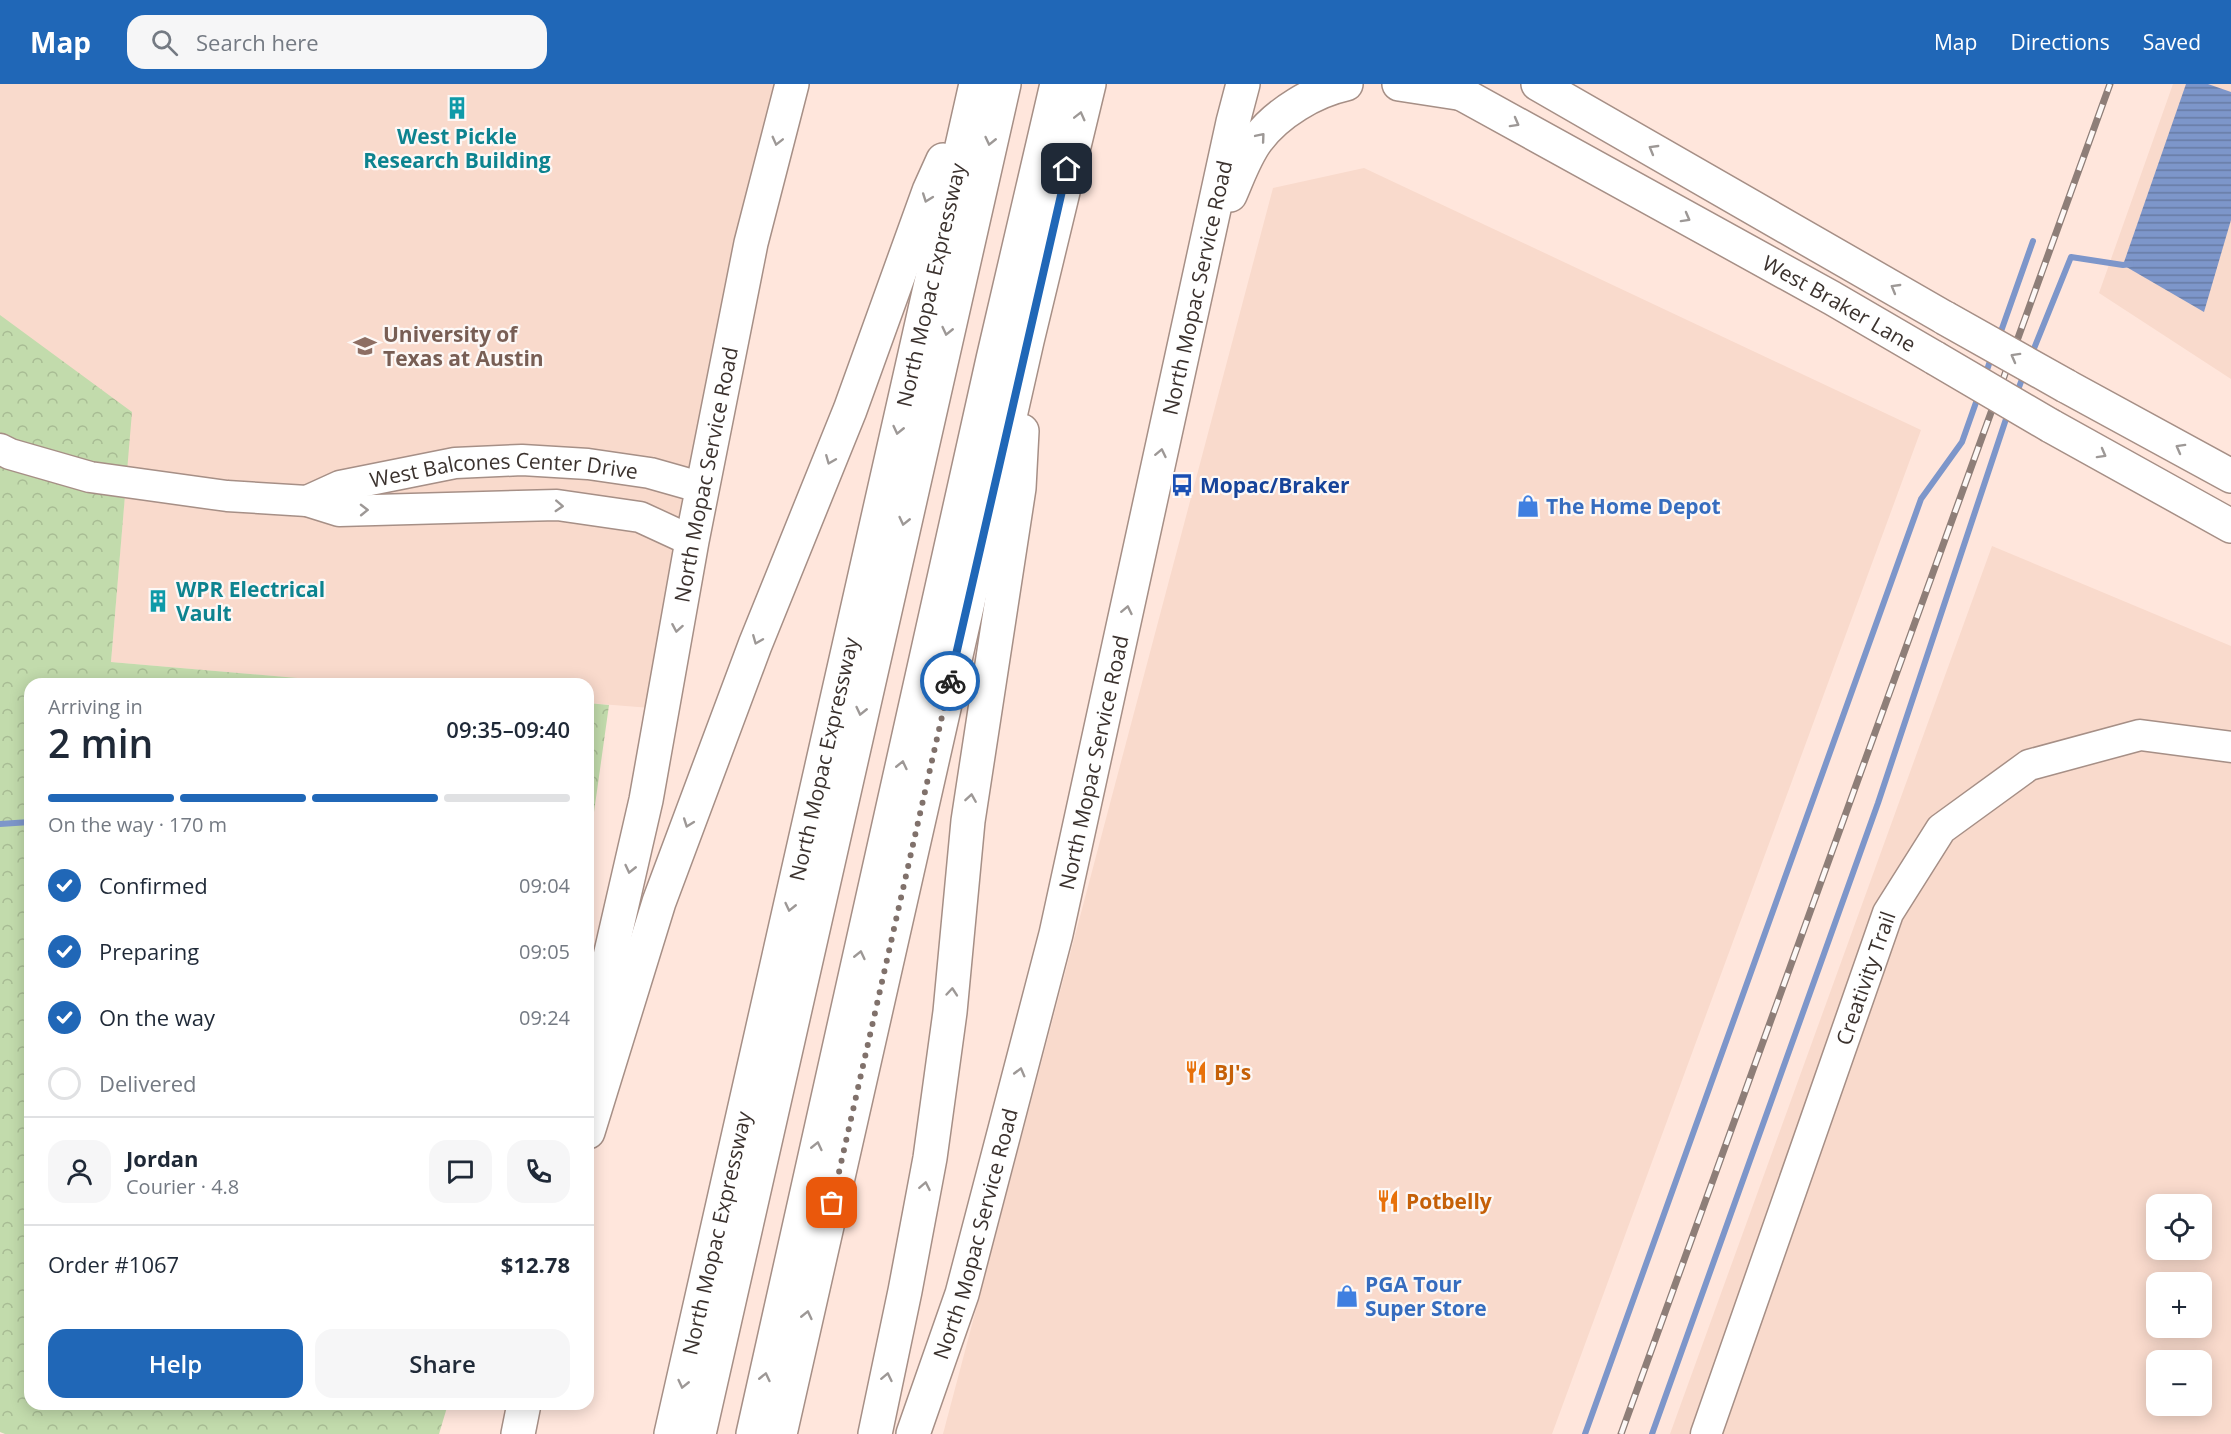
<!DOCTYPE html>
<html lang="en">
<head>
<meta charset="utf-8">
<style>
  body { margin:0; font-family:"Open Sans",sans-serif; background:#f6f6f7; color:#1f2937; height:100vh; display:flex; flex-direction:column; font-size:22px; white-space:nowrap }
  * { box-sizing:border-box; margin:0 }
  p { font-size:20px; color:#747a83 }
  .icon { flex:none; width:33px; height:33px; fill:none; stroke:currentColor; stroke-width:2; stroke-linecap:round; stroke-linejoin:round }
  .map { position:relative; flex:1; overflow:hidden }
  .drawer { position:absolute; left:24px; top:594px; width:570px; height:732px; display:flex; flex-direction:column; background:#fff; border-radius:18px; box-shadow:0 3px 15px #0003 }
  .drawer>* { flex:none }
  .controls { position:absolute; left:2146px; top:1110px; display:grid; gap:12px }
  .controls a { display:grid; place-items:center; width:66px; height:66px; border-radius:12px; background:#fff; box-shadow:0 3px 15px #0003; font-size:30px }
  .pin { position:absolute; display:grid; place-items:center; width:51px; height:51px; color:#fff; margin:-26px; border-radius:12px; box-shadow:0 3px 9px #0006 }
  .courier { position:absolute; display:grid; place-items:center; width:60px; height:60px; margin:-30px; border:4px solid #2067b7; border-radius:50%; background:#fff; color:#222; box-shadow:0 2px 8px #0007 }
  .overview em { font-style:normal; font-weight:600 }
  .overview div { display:flex; flex-direction:column-reverse }
  .overview { display:flex; align-items:center; justify-content:space-between; height:102px; padding:0 24px }
  h1 { font-size:39px; font-weight:600; line-height:45px }
  .bar { display:grid; grid-template-columns:repeat(4,1fr); gap:9px 6px; align-content:center; height:72px; padding:0 24px }
  .bar i { height:8px; border-radius:4px; background:#e0e1e3 }
  .bar .active { background:#2067b7 }
  .bar p { grid-column:span 4 }
  .line { display:flex; align-items:center; gap:15px; padding:0 24px; border-top:2px solid #e0e1e3 }
  .line div { flex:1 }
  .round { display:grid; place-items:center; flex:none; width:63px; height:63px; border-radius:18px; background:#f6f6f7 }
  ol { padding:0 24px; list-style:none }
  li { display:flex; align-items:center; gap:18px; height:66px }
  li p { margin-inline-start:auto }
  li .icon { padding:6px; border-radius:50%; background:#2067b7; color:#fff; stroke-width:4 }
  li:last-child { color:#747a83 }
  li i { width:33px; height:33px; border:3px solid #e0e1e3; border-radius:50% }
  .primary-button { display:flex; gap:12px; margin-top:auto; padding:12px 24px }
  .primary-button a { flex:1; height:69px; border-radius:18px; background:#2067b7; color:#fff; font-size:24px; font-weight:600; line-height:69px; text-align:center }
  .primary-button a+a { background:#f6f6f7; color:#1f2937 }
  header { display:flex; align-items:center; gap:36px; box-sizing:border-box; height:84px; padding:0 30px; background:#2067b7; color:#fff }
  header strong { font-size:28px }
  nav { display:flex; gap:33px; margin-inline-start:auto; font-size:21px }
  .search { width:420px; height:54px; background:#f6f6f7; display:flex; align-items:center; gap:15px; box-sizing:border-box; padding:0 21px; border-radius:18px; color:#747a83; font-size:22px }
  .map>svg:first-child { display:block }
  .built { fill:#f9dacc; fill-rule:evenodd }
  .forest { fill:url(#forest-crowns) }
  .water { fill:url(#water-rules) }
  .lines { fill:none; stroke-linecap:round; stroke-linejoin:round }
  .stream { stroke:#7d96ca; stroke-width:6 }
  .minor-casing { stroke:#a68f86; stroke-width:33 }
  .major-casing { stroke:#a68f86; stroke-width:36 }
  .highway-casing { stroke:#a68f86; stroke-width:36 }
  .minor { stroke:#fff; stroke-width:30 }
  .major { stroke:#fff; stroke-width:33 }
  .highway { stroke:#fff; stroke-width:33 }
  .rail-casing { stroke:#8e7e78; stroke-width:7 }
  .rail { stroke:#fdf8f6; stroke-width:4.5; stroke-dasharray:14; stroke-linecap:butt }
  .major-bridge-casing { stroke:#a68f86; stroke-width:36; stroke-linecap:butt }
  .major-bridge { stroke:#fff; stroke-width:33 }
  .oneway { stroke:#9d9896 }
  .done { stroke:#80716b; stroke-width:6; stroke-dasharray:0 10.8 }
  .route { stroke:#2067b7; stroke-width:8 }
  .labels { text-anchor:middle; dominant-baseline:central; stroke-width:4.5; stroke-linejoin:round; paint-order:stroke }
  .culture-label { font-size:21px; font-weight:bold; fill:#0d838f; stroke:#fdf8f6 }
  .street-label { font-size:21px; fill:#3b322e; stroke:#fdf8f6 }
  .education-label { font-size:21px; font-weight:bold; fill:#785e54; stroke:#fdf8f6; text-anchor:start }
  .transit-label { font-size:21px; font-weight:bold; fill:#164399; stroke:#fdf8f6; text-anchor:start }
  .shop-label { font-size:21px; font-weight:bold; fill:#366cbe; stroke:#fdf8f6; text-anchor:start }
  .food-label { font-size:21px; font-weight:bold; fill:#c56008; stroke:#fdf8f6; text-anchor:start }
</style>
</head>
<body>
<header>
<strong>Map</strong>
<div class="search"><svg class="icon" aria-label="search" viewBox="0 0 24 24"><circle cx="10" cy="10" r="6"/><path d="M15 15l6 6"/></svg>Search here</div>
<nav><a>Map</a><a>Directions</a><a>Saved</a></nav>
</header>
<div class="map">
<svg width="2231" height="1350" viewBox="0 0 2231 1350">
  <defs>
    <pattern id="forest-crowns" width="20" height="18" patternUnits="userSpaceOnUse" patternTransform="scale(1.5)"><rect width="20" height="18" fill="#c2dbac"/><path d="M2 6a3 3 0 1 1 6 0M12 15a3 3 0 1 1 6 0" fill="none" stroke="#a8bc94"/></pattern>
    <pattern id="water-rules" width="6" height="5" patternUnits="userSpaceOnUse" patternTransform="scale(1.5)"><rect width="6" height="5" fill="#7d96ca"/><path d="M0 2.5h6" fill="none" stroke="#687ba4"/></pattern>
  </defs>
  <rect width="100%" height="100%" fill="#ffe6dc"/>
  <path class="built" d="M0,0H792L663,625L588,619V600H367L111,578L126,397L0,365Z
    M2173,0H2231V295L2099,209Z
    M1364,84L1921,346L1552,1350H943L1273,104Z
    M1992,462L2231,562V1350H1670ZM2157,1120H2202V1166H2157ZM2157,1198H2202V1244H2157ZM2157,1276H2202V1322H2157Z"/>
  <path class="forest" d="M0,231L132,328L111,578L367,600H30V1320H448L439,1350H5L0,1348Z
    M588,619L609,621L588,771Z"/>
  <path class="water" d="M2186,0H2208L2231,8V136L2204,228L2123,181Z"/>
  <g class="lines">
    <path class="stream" d="M1999,253L2033,157
      M2031,272L2071,173L2123,181L2131,180
      M1985,292L1992,271
      M2016,311L2024,290
      M0,740L30,738
      M1585,1350L1921,415L1962,358L1979,310
      M1652,1350L1878,719L2008,329"/>
    <g class="minor-casing">
      <g id="minor">
        <path d="M0,365L10,370L90,393L227,412L307,417L339,427L557,421L640,433L692,457"/>
        <path id="s1" d="M307,417L340,402L455,379L522,376L588,380L650,389L703,404"/>
        <path id="s2" d="M1706,1350L1888,829L1941,745L2029,681L2140,651L2231,663"/>
      </g>
    </g>
    <g class="major-casing">
      <g id="major">
        <path d="M1399,0L1464,10"/>
        <path id="s3" d="M1444,0L1832,214L1935,274"/>
        <path d="M1538,0L1945,234"/>
        <path d="M1230,111C1238,93 1245,72 1257,56C1277,29 1314,7 1346,0"/>
        <path d="M2066,302L2231,392"/>
        <path d="M2051,342L2231,442"/>
        <path id="s4" d="M588,995L609,877L646,716L692,457L751,159L792,0"/>
        <path d="M518,1350L524,1320"/>
        <path id="s5" d="M913,1350L962,1210L1056,850L1233,38L1243,0"/>
      </g>
    </g>
    <g class="highway-casing">
      <g id="highway">
        <path d="M588,1048L659,818L755,561L850,326L929,107L943,76"/>
        <path id="s6" d="M671,1350L976,0"/>
        <path d="M699,1350L1004,0"/>
        <path d="M753,1350L993,275L1057,0"/>
        <path d="M780,1350L1027,257L1089,0"/>
        <path d="M875,1350L905,1207L930,1074L950,928L968,737L1019,404L1022,347"/>
      </g>
    </g>
    <use href="#minor" class="minor"/>
    <use href="#major" class="major"/>
    <use href="#highway" class="highway"/>
    <g class="rail-casing">
      <path id="rail" d="M1621,1350L2110,0"/>
    </g>
    <use href="#rail" class="rail"/>
    <g class="major-bridge-casing">
      <path id="major-bridge" d="M1945,234L2066,302
        M1935,274L2051,342"/>
    </g>
    <use href="#major-bridge" class="major-bridge"/>
  </g>
  <defs><path id="oneway-chevron" d="M-2-3.5L2.5 0L-2 3.5" fill="none" stroke-width="1.6" stroke-linecap="round" stroke-linejoin="round" transform="scale(1.5)"/></defs>
  <g class="oneway">
    <use href="#oneway-chevron" transform="translate(1080 32) rotate(-76)"/>
    <use href="#oneway-chevron" transform="translate(1515 39) rotate(29)"/>
    <use href="#oneway-chevron" transform="translate(1261 53) rotate(-50)"/>
    <use href="#oneway-chevron" transform="translate(777 57) rotate(104)"/>
    <use href="#oneway-chevron" transform="translate(990 57) rotate(103)"/>
    <use href="#oneway-chevron" transform="translate(1653 65) rotate(-150)"/>
    <use href="#oneway-chevron" transform="translate(927 114) rotate(110)"/>
    <use href="#oneway-chevron" transform="translate(1686 134) rotate(29)"/>
    <use href="#oneway-chevron" transform="translate(1895 204) rotate(-150)"/>
    <use href="#oneway-chevron" transform="translate(947 247) rotate(103)"/>
    <use href="#oneway-chevron" transform="translate(2015 273) rotate(-151)"/>
    <use href="#oneway-chevron" transform="translate(898 346) rotate(103)"/>
    <use href="#oneway-chevron" transform="translate(2180 364) rotate(-151)"/>
    <use href="#oneway-chevron" transform="translate(1161 369) rotate(-78)"/>
    <use href="#oneway-chevron" transform="translate(2102 370) rotate(29)"/>
    <use href="#oneway-chevron" transform="translate(830 376) rotate(112)"/>
    <use href="#oneway-chevron" transform="translate(559 422) rotate(3)"/>
    <use href="#oneway-chevron" transform="translate(364 426) rotate(-1)"/>
    <use href="#oneway-chevron" transform="translate(904 437) rotate(103)"/>
    <use href="#oneway-chevron" transform="translate(1127 526) rotate(-78)"/>
    <use href="#oneway-chevron" transform="translate(677 544) rotate(100)"/>
    <use href="#oneway-chevron" transform="translate(757 556) rotate(112)"/>
    <use href="#oneway-chevron" transform="translate(861 627) rotate(103)"/>
    <use href="#oneway-chevron" transform="translate(902 681) rotate(-77)"/>
    <use href="#oneway-chevron" transform="translate(971 714) rotate(-81)"/>
    <use href="#oneway-chevron" transform="translate(688 739) rotate(110)"/>
    <use href="#oneway-chevron" transform="translate(630 785) rotate(103)"/>
    <use href="#oneway-chevron" transform="translate(790 823) rotate(103)"/>
    <use href="#oneway-chevron" transform="translate(860 871) rotate(-77)"/>
    <use href="#oneway-chevron" transform="translate(952 908) rotate(-85)"/>
    <use href="#oneway-chevron" transform="translate(1020 988) rotate(-75)"/>
    <use href="#oneway-chevron" transform="translate(817 1062) rotate(-77)"/>
    <use href="#oneway-chevron" transform="translate(925 1102) rotate(-79)"/>
    <use href="#oneway-chevron" transform="translate(807 1231) rotate(-77)"/>
    <use href="#oneway-chevron" transform="translate(765 1293) rotate(-77)"/>
    <use href="#oneway-chevron" transform="translate(887 1293) rotate(-78)"/>
    <use href="#oneway-chevron" transform="translate(683 1300) rotate(103)"/>
  </g>
  <g class="lines">
    <path class="done" d="M832,1119L950,597"/>
    <path class="route" d="M950,597L1067,85"/>
  </g>
  <defs>
    <g id="building-bare" transform="scale(1.8)"><path d="M-4-6H4V6H1V3H-1V6H-4ZM-2.5-4.3h1.7v1.8h-1.7ZM.8-4.3h1.7v1.8H.8ZM-2.5-1h1.7V.8h-1.7ZM.8-1h1.7V.8H.8Z" fill="#0f9aa8" stroke="#fdf8f6" stroke-width="2.5" paint-order="stroke"/></g>
    <g id="university-bare" transform="scale(1.8)"><path d="M0-5L7-2L0 1L-7-2ZM-4 1L0 2.5L4 1V4Q0 6-4 4Z" fill="#8d6e63" stroke="#fdf8f6" stroke-width="2.5" paint-order="stroke"/></g>
    <g id="bus-bare" transform="scale(1.8)"><path d="M-5-6H5V4H4V6H2V4H-2V6H-4V4H-5ZM-3.5-4V0h7V-4ZM-3.5 1.2v1.5H-2V1.2ZM2 1.2v1.5H3.5V1.2Z" fill="#1a4fb4" stroke="#fdf8f6" stroke-width="2.5" paint-order="stroke"/></g>
    <g id="shop-bare" transform="scale(1.8)"><path d="M-5-2.5h2.3a2.7 3.5 0 0 1 5.4 0H5L5.5 6h-11ZM-1.5-2.5h3a1.5 2.3 0 0 0-3 0Z" fill="#3f7fe0" stroke="#fdf8f6" stroke-width="2.5" paint-order="stroke"/></g>
    <g id="restaurant-bare" transform="scale(1.8)"><path d="M-5-6h1v4h1v-4h1v4h1v-4h1v5L-1.5 .5V6h-2V.5L-5-1ZM5-6V6H3V1.5H1.5Q1.5-4 5-6Z" fill="#e8710a" stroke="#fdf8f6" stroke-width="2.5" paint-order="stroke"/></g>
  </defs>
  <g fill-rule="evenodd">
    <use href="#building-bare" x="457" y="24"/>
    <use href="#university-bare" x="365" y="262"/>
    <use href="#bus-bare" x="1182" y="401"/>
    <use href="#shop-bare" x="1528" y="422"/>
    <use href="#building-bare" x="158" y="517"/>
    <use href="#restaurant-bare" x="1196" y="988"/>
    <use href="#restaurant-bare" x="1388" y="1117"/>
    <use href="#shop-bare" x="1347" y="1212"/>
  </g>
  <g class="labels">
    <g class="culture-label">
      <text x="457" y="52">West Pickle<tspan x="457" dy="24">Research Building</tspan></text>
      <text x="176" y="505" text-anchor="start">WPR Electrical<tspan x="176" dy="24">Vault</tspan></text>
    </g>
    <g class="street-label">
      <text stroke="none"><textPath href="#s6" startOffset="1178">North Mopac Expressway</textPath></text>
      <text stroke="none"><textPath href="#s5" startOffset="1182">North Mopac Service Road</textPath></text>
      <text stroke="none"><textPath href="#s3" startOffset="452">West Braker Lane</textPath></text>
      <text stroke="none"><textPath href="#s4" startOffset="616">North Mopac Service Road</textPath></text>
      <text stroke="none"><textPath href="#s1" startOffset="202">West Balcones Center Drive</textPath></text>
      <text stroke="none"><textPath href="#s6" startOffset="692">North Mopac Expressway</textPath></text>
      <text stroke="none"><textPath href="#s5" startOffset="696">North Mopac Service Road</textPath></text>
      <text stroke="none"><textPath href="#s2" startOffset="483">Creativity Trail</textPath></text>
      <text stroke="none"><textPath href="#s6" startOffset="206">North Mopac Expressway</textPath></text>
      <text stroke="none"><textPath href="#s5" startOffset="210">North Mopac Service Road</textPath></text>
    </g>
    <g class="education-label">
      <text x="383" y="250">University of<tspan x="383" dy="24">Texas at Austin</tspan></text>
    </g>
    <g class="transit-label">
      <text x="1200" y="401">Mopac/Braker</text>
    </g>
    <g class="shop-label">
      <text x="1546" y="422">The Home Depot</text>
      <text x="1365" y="1200">PGA Tour<tspan x="1365" dy="24">Super Store</tspan></text>
    </g>
    <g class="food-label">
      <text x="1214" y="988">BJ's</text>
      <text x="1406" y="1117">Potbelly</text>
    </g>
  </g>
</svg>
<div class="controls">
<a><svg class="icon" aria-label="locate" viewBox="0 0 24 24"><circle cx="12" cy="12" r="6"/><path d="M12 2v4M12 18v4M2 12h4M18 12h4"/></svg></a>
<a>+</a>
<a>−</a>
</div>
<div class="pin" style="left:832px;top:1119px;background:#ea580c"><svg class="icon" aria-label="bag" viewBox="0 0 24 24"><path d="M5 8h14l-1 12H6zM9 8a3 3 0 0 1 6 0"/></svg></div>
<div class="pin" style="left:1067px;top:85px;background:#1f2937"><svg class="icon" aria-label="home" viewBox="0 0 24 24"><path d="M3 11l9-7 9 7M6 9v11h12V9"/></svg></div>
<div class="courier" style="left:950px;top:597px"><svg class="icon" aria-label="bike" viewBox="0 0 24 24"><circle cx="6" cy="16" r="4"/><circle cx="18" cy="16" r="4"/><path d="M6 16l4-8h5l3 8M10 8l3 8H6M13 5h3"/></svg></div>
<section class="drawer">
<div class="overview"><div><h1>2 min</h1><p>Arriving in</p></div><em>09:35–09:40</em></div>
<div class="bar"><i class="active"></i><i class="active"></i><i class="active"></i><i></i><p>On the way · 170 m</p></div>
<ol>
<li><svg class="icon" aria-label="check" viewBox="0 0 24 24"><path d="M5 12l5 5 9-10"/></svg>Confirmed<p>09:04</p></li>
<li><svg class="icon" aria-label="check" viewBox="0 0 24 24"><path d="M5 12l5 5 9-10"/></svg>Preparing<p>09:05</p></li>
<li><svg class="icon" aria-label="check" viewBox="0 0 24 24"><path d="M5 12l5 5 9-10"/></svg>On the way<p>09:24</p></li>
<li><i></i>Delivered</li>
</ol>
<div class="line" style="height:108px"><a class="round"><svg class="icon" aria-label="person" viewBox="0 0 24 24"><circle cx="12" cy="8" r="4"/><path d="M4 21q1-7 8-7t8 7"/></svg></a><div><b>Jordan</b><p>Courier · 4.8</p></div><a class="round"><svg class="icon" aria-label="chat" viewBox="0 0 24 24"><path d="M4 5h16v11H9l-5 4z"/></svg></a><a class="round"><svg class="icon" aria-label="phone" viewBox="0 0 24 24"><path d="M5 4h4l2 5-3 2q2 4 5 5l2-3 5 2v4C11 20 4 13 5 4z"/></svg></a></div>
<div class="line" style="height:78px"><div>Order #1067</div><b>$12.78</b></div>
<div class="primary-button"><a>Help</a><a>Share</a></div>
</section>
</div>
</body>
</html>
